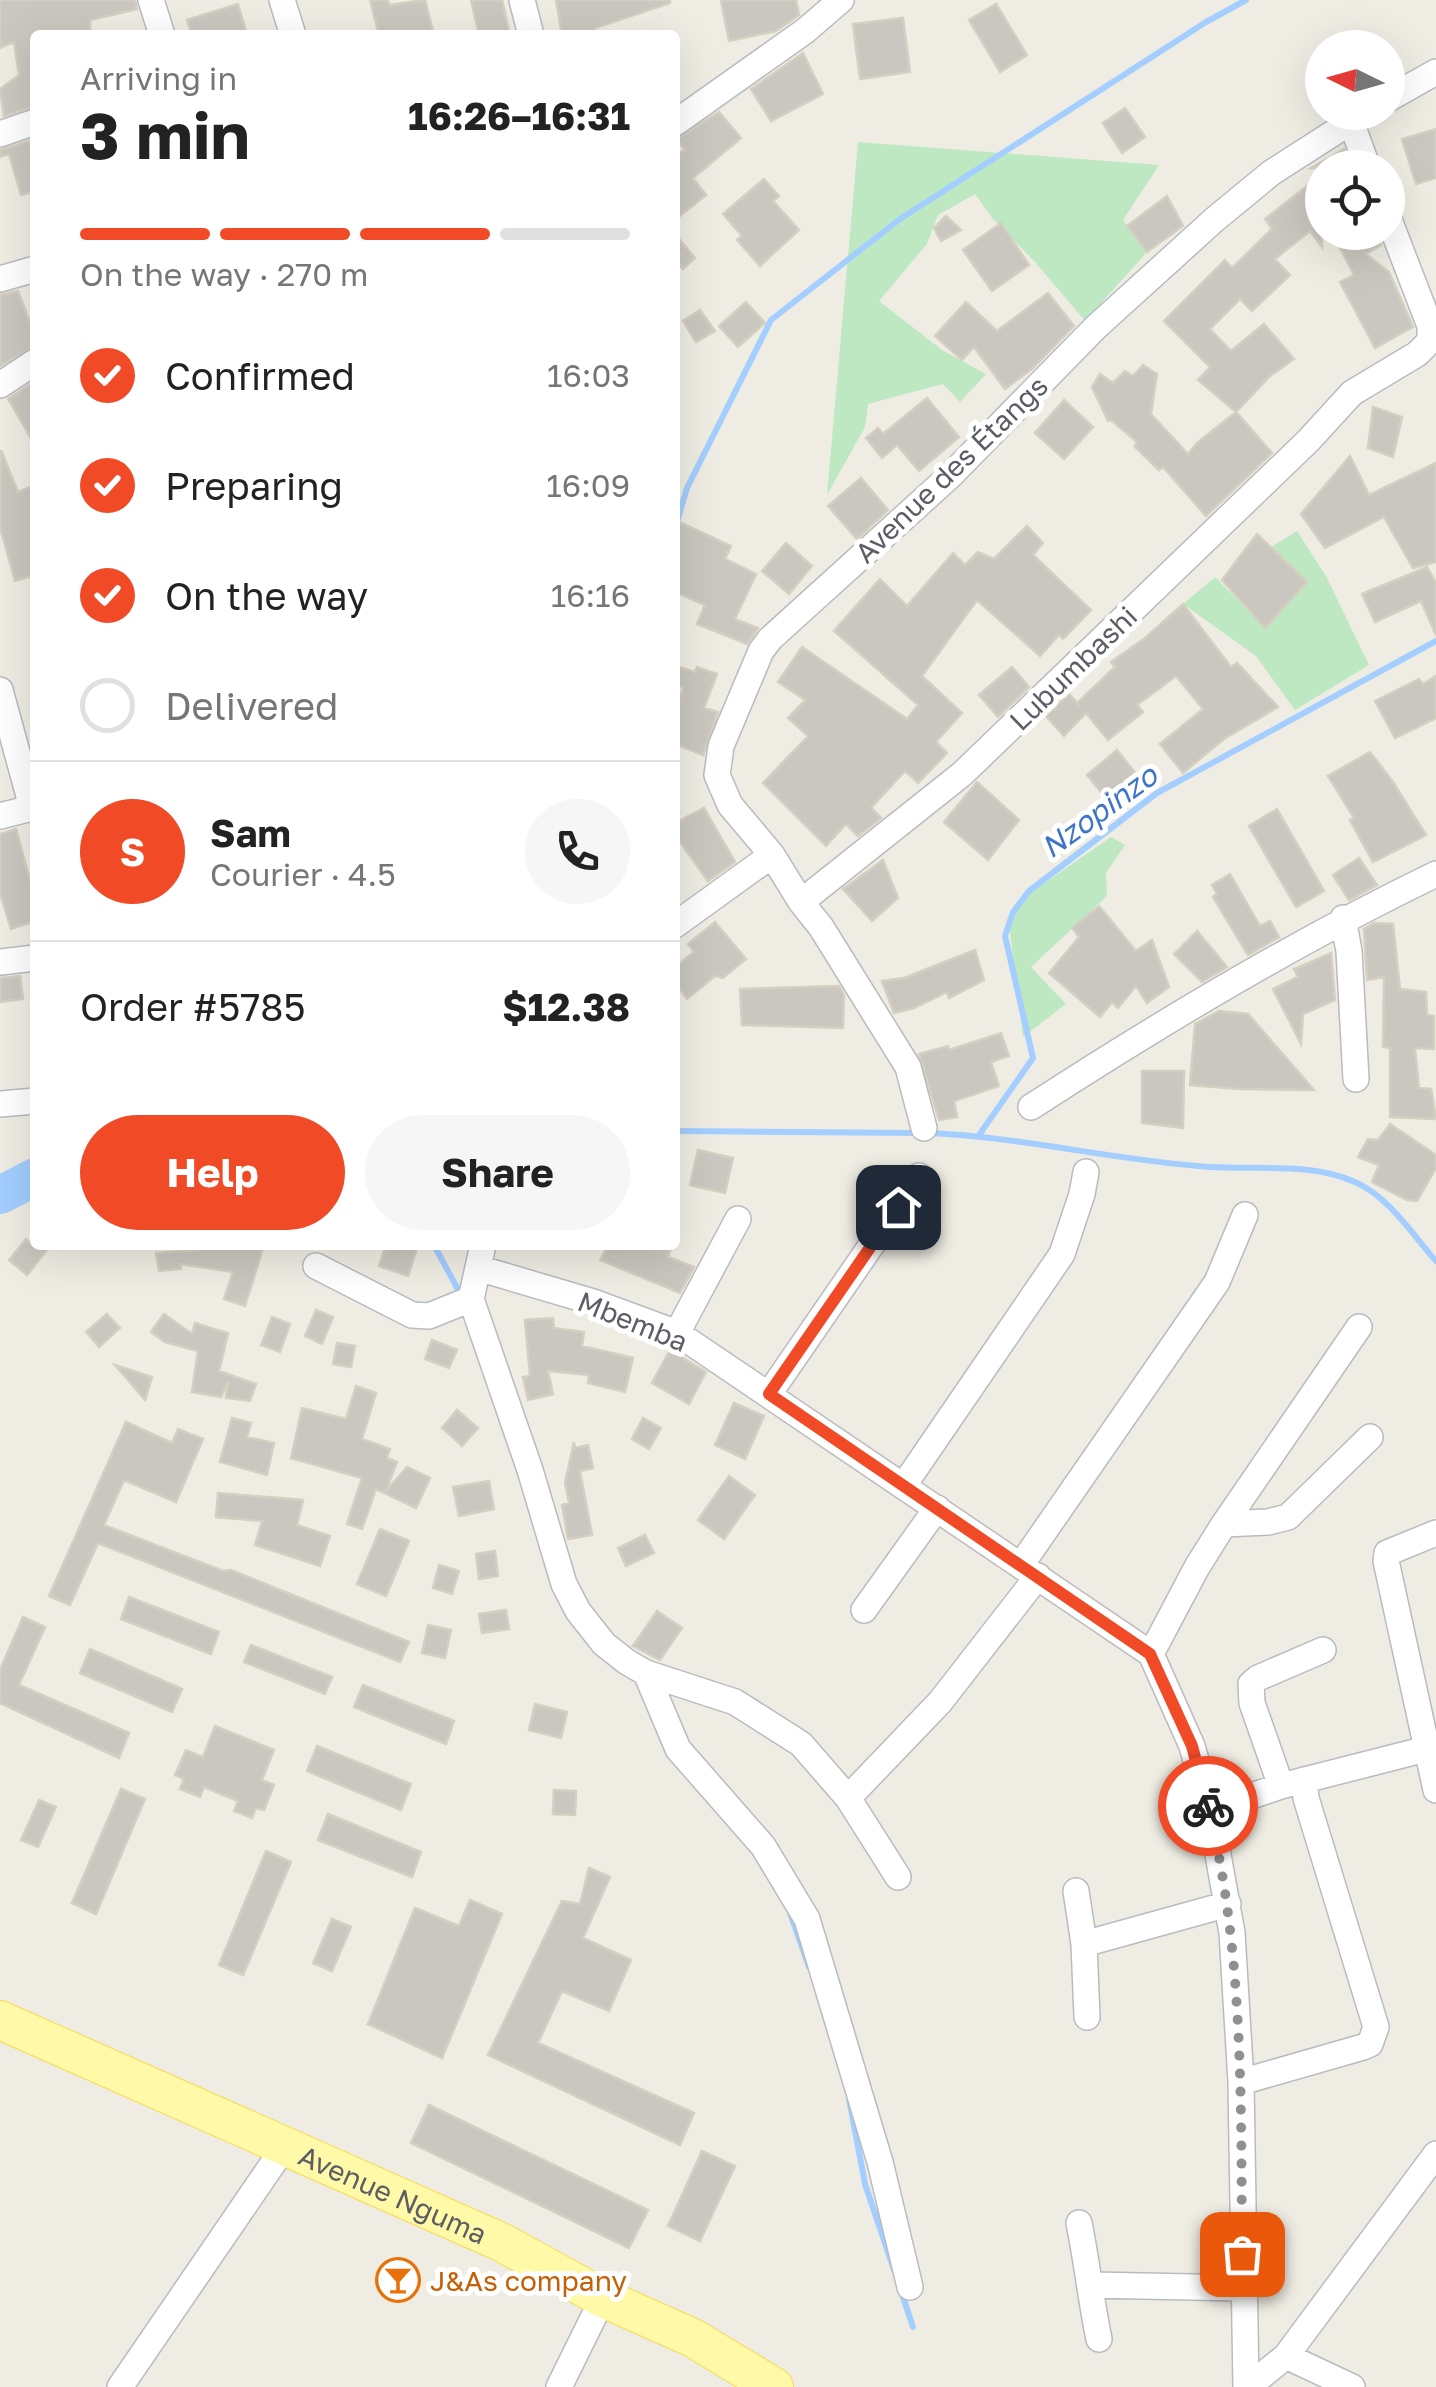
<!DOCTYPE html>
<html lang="en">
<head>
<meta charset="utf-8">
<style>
  body { margin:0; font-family:"Golos Text",sans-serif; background:#f6f6f6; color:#222; height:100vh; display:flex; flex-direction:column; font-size:38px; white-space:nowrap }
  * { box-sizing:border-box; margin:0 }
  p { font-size:32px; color:#767676 }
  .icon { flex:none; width:55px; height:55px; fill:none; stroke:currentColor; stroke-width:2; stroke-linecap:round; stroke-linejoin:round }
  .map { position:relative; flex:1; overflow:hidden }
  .panel { position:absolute; left:30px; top:30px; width:650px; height:1220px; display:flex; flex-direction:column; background:#fff; border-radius:10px; box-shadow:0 10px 40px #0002 }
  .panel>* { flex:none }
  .needle { width:65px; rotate:275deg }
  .buttons { position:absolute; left:1305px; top:30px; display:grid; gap:20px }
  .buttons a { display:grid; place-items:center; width:100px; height:100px; border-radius:50%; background:#fff; box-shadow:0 10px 40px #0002; font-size:50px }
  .pin { position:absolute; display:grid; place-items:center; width:85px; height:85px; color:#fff; margin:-42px; border-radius:20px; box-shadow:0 5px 15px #0006 }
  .courier { position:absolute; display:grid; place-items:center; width:100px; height:100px; margin:-50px; border:8px solid #f14a27; border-radius:50%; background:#fff; color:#222; box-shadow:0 2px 12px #0007 }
  .overview em { font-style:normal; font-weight:700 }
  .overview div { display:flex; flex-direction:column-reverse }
  .overview { display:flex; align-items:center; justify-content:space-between; height:170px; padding:0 50px }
  h1 { font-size:65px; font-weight:700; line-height:75px }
  .bar { display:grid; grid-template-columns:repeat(4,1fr); gap:15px 10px; align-content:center; height:120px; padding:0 50px }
  .bar i { height:12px; border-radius:8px; background:#e0e0e0 }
  .bar .selected { background:#f14a27 }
  .bar p { grid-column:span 4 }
  .line { display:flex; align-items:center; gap:25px; padding:0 50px; border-top:2px solid #e0e0e0 }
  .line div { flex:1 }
  .round { display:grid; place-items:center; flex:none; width:105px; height:105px; border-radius:52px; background:#f6f6f6 }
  ol { padding:0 50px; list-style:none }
  li { display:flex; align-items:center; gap:30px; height:110px }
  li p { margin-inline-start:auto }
  li .icon { padding:10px; border-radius:50%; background:#f14a27; color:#fff; stroke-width:4 }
  li:last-child { color:#767676 }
  li i { width:55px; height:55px; border:5px solid #e0e0e0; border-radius:50% }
  .action { display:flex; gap:20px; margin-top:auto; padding:20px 50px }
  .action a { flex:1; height:115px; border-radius:60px; background:#f14a27; color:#fff; font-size:40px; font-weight:700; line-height:115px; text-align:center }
  .action a+a { background:#f6f6f6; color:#222 }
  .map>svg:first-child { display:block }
  .green { fill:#bee8c2 }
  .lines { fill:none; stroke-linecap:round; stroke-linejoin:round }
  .stream { stroke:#a3ceff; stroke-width:6 }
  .river { stroke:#a3ceff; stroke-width:38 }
  .building { fill:#cac7c0; stroke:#d4d0c1; stroke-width:2.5 }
  .street-casing { stroke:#b8bbc0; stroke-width:28 }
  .primary-casing { stroke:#f8da53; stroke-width:40 }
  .street { stroke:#fff; stroke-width:25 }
  .primary { stroke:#fff9a8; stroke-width:38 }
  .done { stroke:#8f9091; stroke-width:10; stroke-dasharray:0 18 }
  .route { stroke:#f14a27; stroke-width:12 }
  .labels { text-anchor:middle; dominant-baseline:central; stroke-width:10; stroke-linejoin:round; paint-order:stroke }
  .street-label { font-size:28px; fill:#5b5e65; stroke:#fff }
  .food-label { font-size:28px; fill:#c56008; stroke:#fff; text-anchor:start }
  .water-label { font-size:30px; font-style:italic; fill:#3f75c9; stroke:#fff }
</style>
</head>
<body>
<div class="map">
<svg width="1436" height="2387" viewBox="0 0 1436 2387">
  <rect width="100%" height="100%" fill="#efede3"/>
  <path class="green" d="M858,142L1159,165L1123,220L1147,252L1085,321L1035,262L992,218L975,194L938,215L927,244L879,301L942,350L986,374L960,402L943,384L868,404L865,427L827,495Z
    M1297,531L1326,576L1369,665L1295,710L1256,656L1183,604L1215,577L1266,628L1307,582L1271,547Z
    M1111,837L1125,845L1106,873L1107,896L1031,967L1066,1004L1023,1037L1009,925L1023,898Z"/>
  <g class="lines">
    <path class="stream" d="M675,529L687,488L771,320L900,219L1206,22L1246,0
      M675,1131L917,1133
      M929,1133C1024,1137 1116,1161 1211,1167C1257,1170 1311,1162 1355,1182C1389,1197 1412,1234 1436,1261
      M979,1135L1033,1058L1005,936L1013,912L1029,891L1157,793L1436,641
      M434,1245L462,1297
      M790,1913L809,1967
      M849,2099L865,2184L894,2270
      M901,2291L913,2327"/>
    <path class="river" d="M0,1195L35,1177"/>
  </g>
  <path class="building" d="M0,0H135L137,9L90,20V35H35V106L4,116L0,89L19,75L14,42L0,48Z
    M370,0H388L389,5L425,0L434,35H379Z
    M471,0H502L510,35H479Z
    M556,0H670V3L595,28L596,35H562Z
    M721,0H796L799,15L776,31L729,41Z
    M238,4L247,35H192L187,20Z
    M996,4L1027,55L1000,72L969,20Z
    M903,18L910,72L860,79L853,24Z
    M803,53L823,94L771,121L751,89Z
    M1125,108L1145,137L1122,153L1103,123Z
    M719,112L741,138L693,178L706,195L675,220V155L685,150L676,139Z
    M1436,129V178L1416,184L1402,139Z
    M29,141L35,164V191L21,195L9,154L0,157V150Z
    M1344,149L1350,168H1311Z
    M1322,174V247L1310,231L1275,259L1290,275L1252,311L1240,299L1210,329L1231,351L1264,324L1294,359L1270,376L1236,412L1198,380L1210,367L1164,321L1225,260L1232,268L1272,229L1265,219Z
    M764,179L779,196L773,201L799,230L760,266L737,240L742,236L723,214Z
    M1167,196L1183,226L1147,252L1127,226Z
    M946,216L961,230L941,241L934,228Z
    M1001,223L1029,265L992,291L963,250Z
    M1332,232H1377L1381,245L1366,254L1389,272L1413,327L1375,348L1340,282L1354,275Z
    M675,234L695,258L683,269L675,260Z
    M18,291L35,336V346L0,366V295Z
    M1048,293L1074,326L1033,368L1005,389L974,347L962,360L935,336L966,302L997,331Z
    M746,302L765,323L738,347L719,326Z
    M700,310L715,331L696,342L683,321Z
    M1143,365L1157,374L1151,414L1188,454L1197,443L1236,412L1272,453L1206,516L1163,467L1159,470L1135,447L1137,442L1111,420L1108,421L1092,387L1100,374L1113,383L1125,371L1133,376Z
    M35,381V445L8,399Z
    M927,398L959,437L919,471L897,445L882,458L866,438L878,428L883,434Z
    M1064,400L1093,427L1064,459L1035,433Z
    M1373,407L1402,417L1393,457L1368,448Z
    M1,450L18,492L35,485V575L15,581L0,527Z
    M1350,456L1369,495L1436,463V562L1413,568L1384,517L1325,548L1301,514Z
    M861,478L888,510L857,539L828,506Z
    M675,520L731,546L725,559L756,574L735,619L758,628L747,644L697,624L705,605L675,592Z
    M1027,526L1043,543L1033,555L1091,610L1063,639L1059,635L1040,656L977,600L922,676L962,713L936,742L947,753L918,783L905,771L871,808L881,818L858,836L846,824L826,846L763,783L808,736L788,718L805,700L778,682L802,647L907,719L918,705L834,631L880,579L907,606L953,553L965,565L978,552L994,559Z
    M1257,534L1307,582L1265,628L1222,580Z
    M786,543L812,566L789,594L762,571Z
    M1427,567L1436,583V635L1421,601L1375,622L1362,594Z
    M1183,604L1231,667L1237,663L1278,707L1224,739L1183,773L1160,744L1203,709L1176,676L1137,705L1143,712L1108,740L1086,713L1064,736L1046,716L1069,694L1080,706L1077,703L1115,667L1111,662L1145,638Z
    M675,666L695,672L697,667L717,674L704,708L718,712L703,755L675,744V709L683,688L675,685Z
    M1012,667L1029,687L998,717L979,695Z
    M1436,676V718L1395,738L1375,701L1419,679L1423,684Z
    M1117,750L1149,790L1119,814L1087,775Z
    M1370,752L1393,782L1426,835L1373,862L1350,820L1354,818L1328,776Z
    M977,782L1019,820L988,860L944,822Z
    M704,808L735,862L708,881L675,835V823Z
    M1277,809L1324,891L1296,907L1249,826Z
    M16,829L35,899V921L11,929L0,893V834Z
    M1359,858L1377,885L1349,900L1333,875Z
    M883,860L898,898L872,921L843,889Z
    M1230,874L1260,926L1270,921L1279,937L1248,955L1213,897L1217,894L1212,885Z
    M1099,906L1136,951L1152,940L1169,987L1147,1003L1136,986L1118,1008L1112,1002L1100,1017L1049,973L1079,937L1072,928Z
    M715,922L746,959L723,978L715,976L687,999L675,983V967L694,952L688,944Z
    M1374,923L1393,924L1400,989L1426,992L1427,1015L1434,1016V1049L1415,1048L1419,1088L1431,1089L1436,1119L1390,1117V1048L1383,1047L1384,977L1367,980L1364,929Z
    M1197,931L1227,967L1202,982L1174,954Z
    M975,950L984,980L949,998L947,992L914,1008L894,1013L882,981L904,978Z
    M1331,953L1335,1000L1303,1014L1301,1044L1273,989L1298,977L1294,969Z
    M20,976L23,999L0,1002V978Z
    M839,986L844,995L843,1028L742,1025L740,989Z
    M1219,1011L1248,1014L1314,1090L1239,1089L1190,1085L1195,1024Z
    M1001,1033L1009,1056L991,1062L999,1086L954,1101L957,1117L939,1120L919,1054L948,1046L949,1050Z
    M1142,1071H1184L1183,1128L1142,1123Z
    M1390,1124L1436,1155V1168L1417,1201L1407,1200L1372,1182L1379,1165L1358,1157L1368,1139L1378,1140Z
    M698,1150L733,1158L725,1193L690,1185Z
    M26,1239L33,1245H51L27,1275L9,1260Z
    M201,1245L242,1249L244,1245H264L245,1306L224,1299L233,1272L180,1264L181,1269L159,1271L156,1253L200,1250Z
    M386,1245H418L408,1276L379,1266Z
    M609,1245H672L668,1257L694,1267L680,1293L600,1260Z
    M316,1310L333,1317L322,1344L305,1336Z
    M107,1314L120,1328L99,1347L86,1332Z
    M164,1314L192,1334L195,1323L228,1333L219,1371L256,1384L250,1401L226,1398L228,1382L221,1397L192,1392L198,1351L165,1342L151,1332Z
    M272,1317L290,1324L280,1352L261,1345Z
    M553,1318L554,1328L584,1332L582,1346L633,1358L625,1392L588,1383L589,1375L548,1371L553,1394L528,1400L523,1377L530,1376L525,1320Z
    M432,1340L457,1350L449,1368L425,1359Z
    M337,1343L355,1346L351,1367L333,1364Z
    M670,1350L706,1372L689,1404L652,1383Z
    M115,1365L152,1377L145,1400Z
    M356,1386L376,1393L362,1439L390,1449L387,1458L397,1462L386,1491L407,1467L430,1478L416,1508L376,1489L362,1529L347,1524L362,1478L291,1458L302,1408L346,1419Z
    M734,1403L764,1416L745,1459L715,1445Z
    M457,1410L478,1428L462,1446L442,1428Z
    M232,1418L251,1423L247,1437L274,1443L267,1475L220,1462Z
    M643,1418L661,1428L649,1449L632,1439Z
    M126,1422L172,1443L178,1429L203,1439L176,1502L124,1480L104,1525L223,1571L231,1570L409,1642L400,1662L98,1543L70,1605L49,1596Z
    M574,1442L575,1448L588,1445L593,1468L580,1471L592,1535L568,1539L562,1505L569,1503L565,1483Z
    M729,1476L755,1495L724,1539L698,1520Z
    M489,1481L494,1509L459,1516L453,1487Z
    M218,1493L303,1500L297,1525L330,1536L320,1566L255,1545L262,1521L216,1517Z
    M380,1529L409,1541L386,1596L357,1584Z
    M645,1535L654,1553L626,1566L618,1548Z
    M495,1551L498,1576L479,1579L476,1554Z
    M439,1565L459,1571L452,1594L433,1588Z
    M129,1597L219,1632L211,1654L121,1619Z
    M506,1610L509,1629L482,1633L479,1614Z
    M657,1611L682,1628L660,1660L633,1646Z
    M23,1617L45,1627L19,1685L129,1733L119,1758L0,1703V1670Z
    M428,1625L451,1630L445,1658L422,1653Z
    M251,1645L332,1677L325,1694L244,1662Z
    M90,1649L182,1689L172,1712L80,1673Z
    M363,1685L454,1721L446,1744L354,1707Z
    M535,1704L567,1712L561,1738L529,1730Z
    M215,1726L274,1750L262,1780L274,1785L264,1810L256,1808L252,1818L234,1811L238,1801L204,1787L200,1797L180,1789L184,1779L175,1775L186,1750L203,1757Z
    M317,1746L411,1784L401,1810L307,1771Z
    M121,1789L145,1799L96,1914L72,1903Z
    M554,1790L576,1791L575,1815L553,1814Z
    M39,1800L56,1807L38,1847L21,1840Z
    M328,1814L421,1852L412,1877L318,1840Z
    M266,1851L291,1862L243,1975L219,1965Z
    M589,1868L610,1877L583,1938L631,1960L609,2011L562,1991L538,2043L694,2113L680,2145L488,2055L562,1901L580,1904Z
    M470,1900L502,1914L442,2058L368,2024L415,1908L459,1926Z
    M332,1919L351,1927L332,1971L313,1963Z
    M429,2105L648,2210L629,2248L411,2143Z
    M702,2151L735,2166L700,2241L668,2226Z"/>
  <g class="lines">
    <g class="street-casing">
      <path id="street" d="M151,0L162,35
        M282,0L293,35
        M522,0L531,35
        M1388,99L1436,72
        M1351,122L1368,168
        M675,123L805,31L841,0
        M0,134L35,122
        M0,279L35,269
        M0,385L35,362
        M0,690L29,796L28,809L0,816
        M801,902L772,855L730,805L717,775L721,746L761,651L770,639L951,475L1096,327L1214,220L1271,173L1366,112
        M1343,918L1349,951L1356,1079
        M675,925L772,855
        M0,962L35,958
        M0,1104L35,1101
        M1031,1107C1162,1022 1295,942 1436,874
        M924,1128L908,1067L821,927L801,902L962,774L1308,441L1352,393L1417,354L1430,341V326L1388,217
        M483,1245L471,1299L530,1470L564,1584L578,1611L604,1644L627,1662L646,1673L735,1702L801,1744L848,1798L898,1877
        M316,1266L412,1315L429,1316L471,1299
        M478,1268L593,1302L677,1333L1151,1654L1192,1746L1210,1810L1232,1933L1241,2082L1246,2387
        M677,1333L738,1219
        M769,1394L919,1176
        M904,1485L1062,1254L1082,1194L1086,1172
        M1224,1524L1268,1522L1288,1517L1370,1437
        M1436,1533L1387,1553L1386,1561L1436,1790
        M1021,1565L1217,1282L1245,1215
        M864,1610L937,1508
        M1151,1654L1197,1567L1224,1524L1359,1327
        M646,1673L678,1749L763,1846L807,1919L880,2162L910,2287
        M1281,1786L1252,1703L1251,1684L1258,1678L1323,1650
        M848,1798L940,1702L1038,1576
        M1210,1810L1281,1786L1426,1749
        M1076,1891L1084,1944L1087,2017
        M1084,1944L1228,1904
        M1241,2082L1363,2047L1370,2044L1376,2027L1306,1798L1304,1780
        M1079,2223C1087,2262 1091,2301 1099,2339
        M1092,2285L1242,2288
        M1286,2356L1352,2387
        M120,2387L285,2146
        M559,2387L603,2298
        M1248,2387L1286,2356L1436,2154"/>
    </g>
    <g class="primary-casing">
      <g id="primary">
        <path id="s1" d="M0,2020L501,2242L603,2298L693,2338L774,2387"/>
      </g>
    </g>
    <use href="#street" class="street"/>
    <use href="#primary" class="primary"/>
  </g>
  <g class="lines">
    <path class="done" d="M1208,1806C1244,1952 1241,2104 1242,2254"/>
    <path class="route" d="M898,1207L769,1394L1150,1654L1192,1746L1208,1806"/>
  </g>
  <defs>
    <g id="bar-ring" transform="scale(2.25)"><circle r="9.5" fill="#fff" stroke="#e8710a" stroke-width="1.5"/><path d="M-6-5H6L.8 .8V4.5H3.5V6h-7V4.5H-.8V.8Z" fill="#e8710a"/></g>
  </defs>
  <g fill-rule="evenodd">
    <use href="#bar-ring" x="398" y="2280"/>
  </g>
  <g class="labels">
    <g class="street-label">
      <text transform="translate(951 469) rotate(-44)">Avenue des Étangs</text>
      <text transform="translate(1073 668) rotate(-44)">Lubumbashi</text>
      <text transform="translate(633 1321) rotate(22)">Mbemba</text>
      <text stroke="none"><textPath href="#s1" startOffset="430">Avenue Nguma</textPath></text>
    </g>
    <g class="food-label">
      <text x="430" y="2280">J&amp;As company</text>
    </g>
    <g class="water-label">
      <text transform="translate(1099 811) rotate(-36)">Nzopinzo</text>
    </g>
  </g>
</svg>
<div class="buttons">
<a><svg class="needle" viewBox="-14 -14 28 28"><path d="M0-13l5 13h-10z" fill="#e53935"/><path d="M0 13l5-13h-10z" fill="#767676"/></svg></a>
<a><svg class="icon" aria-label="locate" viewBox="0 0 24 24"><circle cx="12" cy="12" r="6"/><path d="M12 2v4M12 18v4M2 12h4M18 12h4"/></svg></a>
</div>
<div class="pin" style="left:1242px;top:2254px;background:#ea580c"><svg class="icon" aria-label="bag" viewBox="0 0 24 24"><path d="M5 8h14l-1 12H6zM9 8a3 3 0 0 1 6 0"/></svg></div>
<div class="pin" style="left:898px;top:1207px;background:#1f2937"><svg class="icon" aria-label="home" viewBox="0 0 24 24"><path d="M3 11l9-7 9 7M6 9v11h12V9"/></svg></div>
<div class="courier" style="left:1208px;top:1806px"><svg class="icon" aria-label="bike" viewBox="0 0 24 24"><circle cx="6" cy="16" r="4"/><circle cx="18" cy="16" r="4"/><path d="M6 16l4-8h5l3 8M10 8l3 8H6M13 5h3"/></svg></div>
<section class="panel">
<div class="overview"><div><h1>3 min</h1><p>Arriving in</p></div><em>16:26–16:31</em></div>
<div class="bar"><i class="selected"></i><i class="selected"></i><i class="selected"></i><i></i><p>On the way · 270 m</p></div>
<ol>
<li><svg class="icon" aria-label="check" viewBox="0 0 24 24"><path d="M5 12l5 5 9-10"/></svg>Confirmed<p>16:03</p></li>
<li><svg class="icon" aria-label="check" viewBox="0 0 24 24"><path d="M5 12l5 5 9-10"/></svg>Preparing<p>16:09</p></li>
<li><svg class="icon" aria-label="check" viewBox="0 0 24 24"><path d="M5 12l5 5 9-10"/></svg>On the way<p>16:16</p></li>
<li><i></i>Delivered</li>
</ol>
<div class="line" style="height:180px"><b class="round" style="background:#f14a27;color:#fff">S</b><div><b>Sam</b><p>Courier · 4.5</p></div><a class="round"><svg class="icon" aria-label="phone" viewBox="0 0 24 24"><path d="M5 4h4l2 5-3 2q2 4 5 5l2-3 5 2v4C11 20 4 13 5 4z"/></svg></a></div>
<div class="line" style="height:130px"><div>Order #5785</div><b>$12.38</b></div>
<div class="action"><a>Help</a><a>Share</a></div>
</section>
</div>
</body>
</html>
